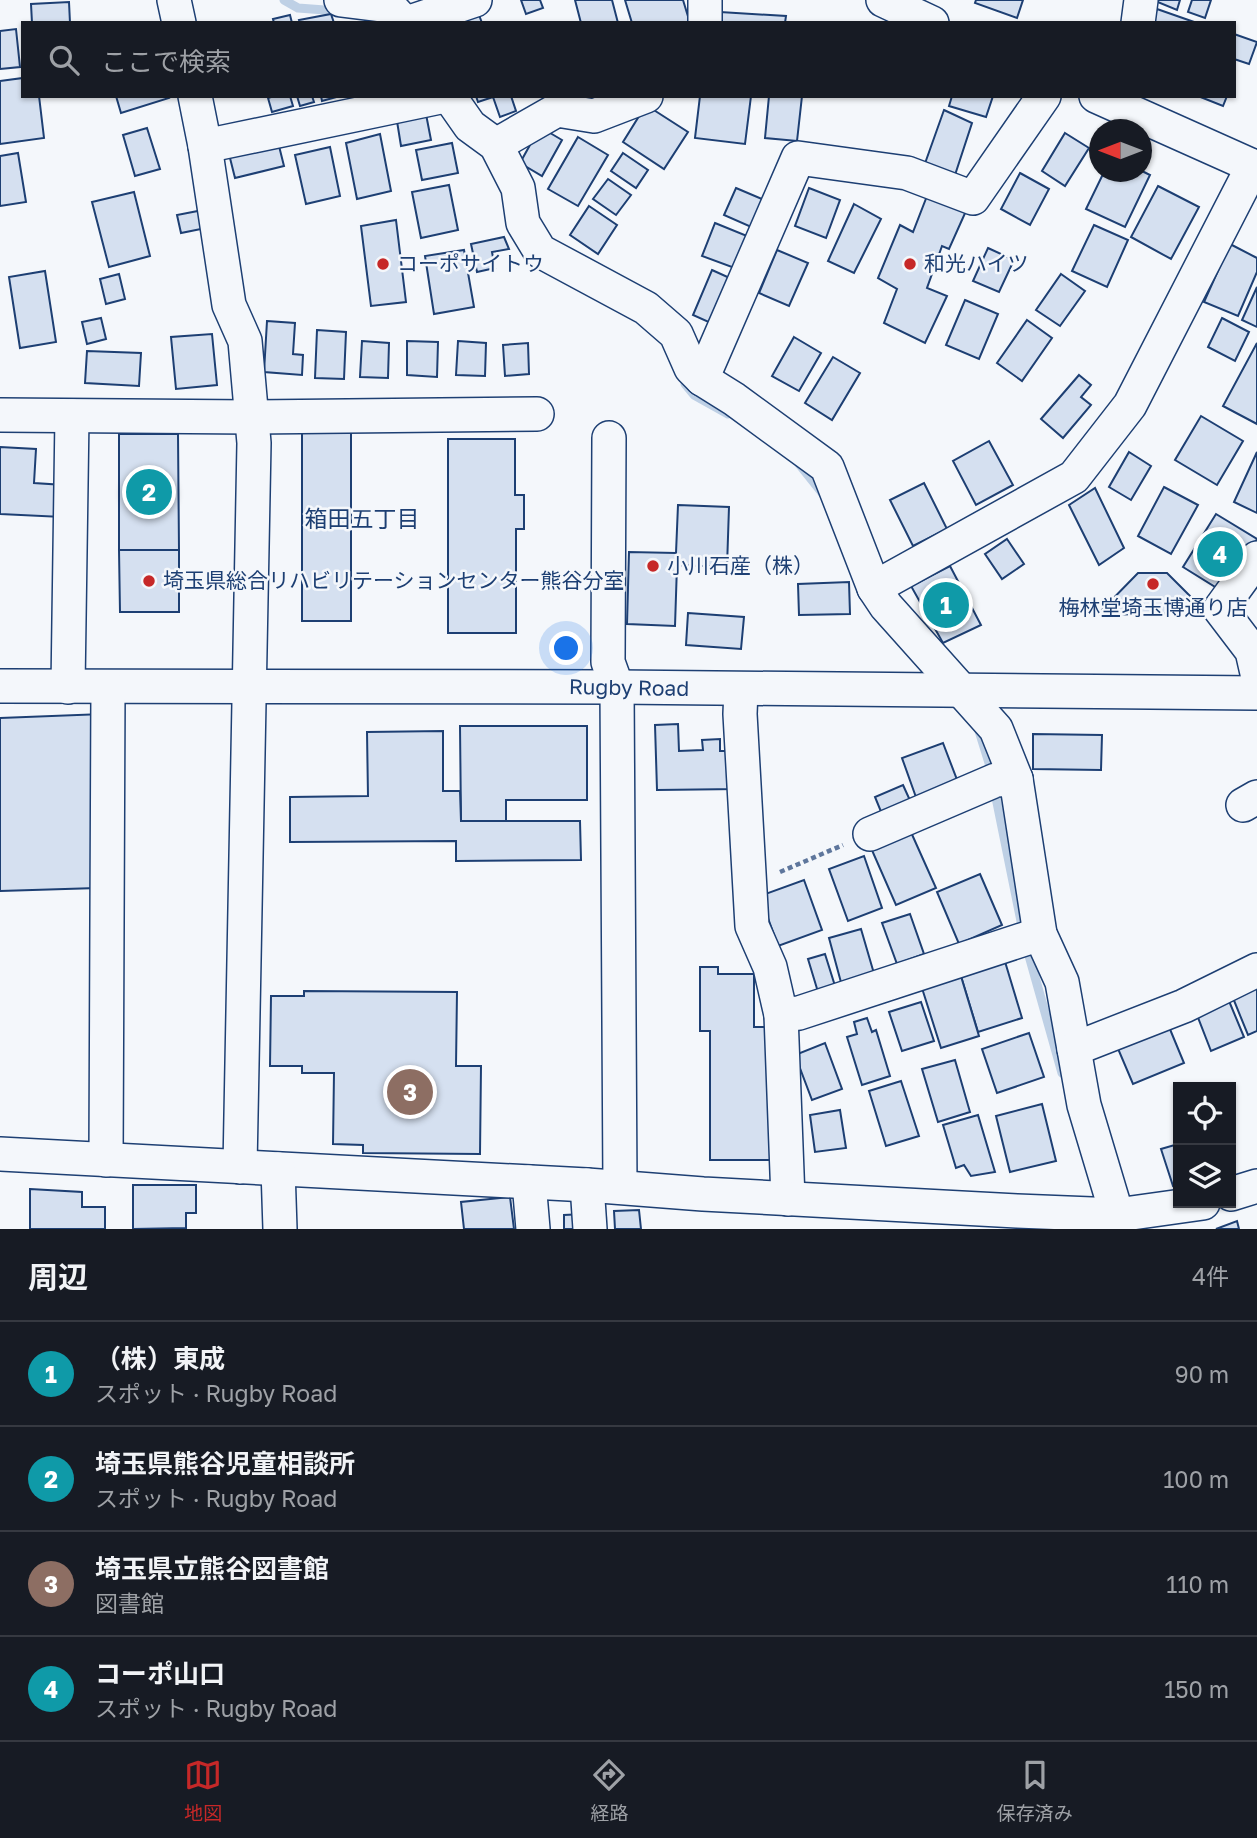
<!DOCTYPE html>
<html lang="ja">
<head>
<meta charset="utf-8">
<style>
  body { margin:0; font-family:"Golos Text","Noto Sans JP",sans-serif; background:#242831; color:#f1f3f6 }
  .controls { position:absolute; right:21px; bottom:21px; display:grid; overflow:hidden; border-radius:0px; box-shadow:0 2px 5px #0004 }
  .controls button { width:63px; height:63px; display:grid; place-items:center; padding:0; border:0; border-bottom:2px solid #363941; background:#171b24; color:#f1f3f6; font:35px sans-serif }
  .compass { position:absolute; left:1089px; top:119px; width:63px; height:63px; border-radius:50%; background:#171b24; box-shadow:0 2px 5px #0004; rotate:270deg }
  .you { position:absolute; left:567px; top:649px; width:24px; height:24px; margin:-18px; border:5px solid #fff; border-radius:50%; background:#1a73e8; box-shadow:0 0 0 10px #1a73e833 }
  .badge { display:grid; place-items:center; width:46px; height:46px; border-radius:50%; background:#c62828; color:#fff; font-size:23px; font-weight:700 }
  .pin { position:absolute; translate:-50% -50%; border:4px solid #fff; box-shadow:0 2px 7px #0006 }
  .list { margin:0; padding:0; list-style:none }
  h2 { display:flex; justify-content:space-between; align-items:center; height:91px; margin:0; padding:0 28px; font-size:30px }
  h2 small { font-size:23px; font-weight:400; color:#9ea1a6 }
  .list li { display:grid; grid-template-columns:46px 1fr auto; gap:21px; align-items:center; box-sizing:border-box; height:105px; padding:0 28px; border-top:2px solid #363941 }
  .list b { display:block; font-size:26px; white-space:nowrap }
  .list p { margin:0; font-size:23px; white-space:nowrap; color:#9ea1a6 }
  .list em { font-size:23px; font-style:normal; color:#9ea1a6 }
  .icon { flex:none; width:38px; height:38px; fill:none; stroke:currentColor; stroke-width:2; stroke-linecap:round; stroke-linejoin:round }
  .map { position:relative; flex:none; width:1257px; height:1229px; overflow:hidden }
  .search { position:absolute; background:#171b24; box-shadow:0 2px 5px #0004; left:21px; right:21px; top:21px; height:77px; display:flex; align-items:center; gap:18px; box-sizing:border-box; padding:0 24px; border-radius:0px; color:#9ea1a6; font-size:26px }
  .sheet { height:511px; background:#171b24 }
  nav { display:flex; justify-content:space-around; align-items:center; box-sizing:border-box; height:98px; border-top:2px solid #363941; background:#171b24; font-size:19px; color:#9ea1a6 }
  nav a { display:grid; justify-items:center; gap:4px }
  nav .on { color:#c62828 }
  .map>svg:first-child { display:block }
  .lines { fill:none; stroke-linecap:round; stroke-linejoin:round }
  .stream { stroke:#bed0e5; stroke-width:9 }
  .building { fill:#d5e0f0; stroke:#1d3f73; stroke-width:2 }
  .minor-casing { stroke:#1d3f73; stroke-width:36 }
  .path { stroke:#5e769c; stroke-width:4.5; stroke-dasharray:5 3.5; stroke-linecap:butt }
  .minor { stroke:#f4f7fb; stroke-width:33 }
  .poi-dot { fill:#c62828; stroke:#f4f7fb; stroke-width:2.5 }
  .labels { text-anchor:middle; stroke-width:5; stroke-linejoin:round; paint-order:stroke }
  .poi-label { font-size:21px; fill:#1d3f73; stroke:#f4f7fb; text-anchor:start }
  .street-label { font-size:21px; fill:#1d3f73; stroke:#f4f7fb }
  .neighbourhood-label { font-size:23px; fill:#1d3f73; stroke:#f4f7fb }
</style>
</head>
<body>
<div class="map">
<svg width="1257" height="1229" viewBox="0 0 1257 1229">
  <rect width="100%" height="100%" fill="#f4f7fb"/>
  <g class="lines">
    <!-- stream -->
    <g class="stream">
      <polyline points="284,0 298,8 338,11"/>
      <polyline points="685,384 694,395 728,414"/>
      <polyline points="799,464 823,494"/>
      <polyline points="979,731 989,763 1023,931"/>
      <polyline points="1026,945 1062,1073"/>
    </g>
  </g>
  <!-- building -->
  <g class="building">
    <polygon points="521,0 540,0 543,8 526,14"/>
    <polygon points="575,0 612,0 618,23 581,23"/>
    <polygon points="625,0 683,0 690,23 632,23"/>
    <polygon points="976,0 1023,0 1017,18 975,3"/>
    <polygon points="1153,0 1180,0 1177,10"/>
    <polygon points="1192,0 1211,0 1205,18 1188,12"/>
    <polygon points="69,2 70,23 32,23 31,4"/>
    <polygon points="476,7 482,23 438,23"/>
    <polygon points="1157,9 1197,23 1152,23"/>
    <polygon points="720,12 786,16 785,23 720,23"/>
    <polygon points="331,14 334,23 300,23 299,20"/>
    <polygon points="290,15 292,23 274,23 273,19"/>
    <polygon points="16,29 20,67 0,69 0,31"/>
    <polygon points="1234,34 1257,42 1249,64 1234,59"/>
    <polygon points="23,78 23,96 39,96 44,138 0,144 0,81"/>
    <polygon points="116,96 168,96 169,98 121,113"/>
    <polygon points="274,96 290,96 293,106 272,112 268,98"/>
    <polygon points="297,96 312,96 314,102 300,106"/>
    <polygon points="321,96 340,96 322,101"/>
    <polygon points="476,96 511,96 516,111 500,117 493,97 478,102"/>
    <polygon points="700,96 751,96 745,144 695,138"/>
    <polygon points="769,96 802,96 797,141 765,138"/>
    <polygon points="952,96 993,96 986,117 949,106"/>
    <polygon points="1198,96 1227,96 1223,106"/>
    <polygon points="646,105 688,132 664,169 623,142"/>
    <polygon points="425,109 431,140 401,146 396,115"/>
    <polygon points="944,110 972,123 954,178 923,169"/>
    <polygon points="540,127 562,140 542,176 520,163"/>
    <polygon points="147,128 160,169 135,176 123,135"/>
    <polygon points="1065,133 1089,148 1065,186 1042,171"/>
    <polygon points="380,134 391,191 357,199 346,143"/>
    <polygon points="578,137 608,155 578,206 548,189"/>
    <polygon points="277,138 284,166 235,178 228,150"/>
    <polygon points="452,143 458,173 422,180 416,150"/>
    <polygon points="330,147 340,196 306,204 295,155"/>
    <polygon points="18,153 26,202 0,206 0,156"/>
    <polygon points="623,153 648,170 636,188 611,171"/>
    <polygon points="1142,171 1150,175 1125,227 1086,209 1104,172"/>
    <polygon points="1020,173 1049,189 1030,225 1001,209"/>
    <polygon points="608,179 631,195 616,215 593,199"/>
    <polygon points="449,185 458,230 421,238 412,192"/>
    <polygon points="1158,186 1199,207 1171,259 1131,237"/>
    <polygon points="736,188 769,202 758,230 724,215"/>
    <polygon points="809,188 840,200 826,238 795,226"/>
    <polygon points="134,192 150,256 109,267 92,202"/>
    <polygon points="927,196 966,211 949,249 942,246 927,288 947,296 925,343 884,323 897,289 878,278 900,225 913,232"/>
    <polygon points="854,204 881,219 854,273 828,261"/>
    <polygon points="589,206 617,225 598,254 570,235"/>
    <polygon points="203,210 206,228 181,233 177,215"/>
    <polygon points="396,220 406,302 371,306 361,226"/>
    <polygon points="715,223 752,238 740,270 702,256"/>
    <polygon points="1094,225 1128,240 1107,287 1072,271"/>
    <polygon points="504,237 509,249 492,252 495,268 477,272 471,244"/>
    <polygon points="1230,244 1257,258 1257,272 1238,316 1204,302"/>
    <polygon points="988,248 1014,260 999,292 973,281"/>
    <polygon points="464,250 474,307 434,314 425,256"/>
    <polygon points="777,250 808,263 789,306 759,293"/>
    <polygon points="712,270 732,279 713,324 693,315"/>
    <polygon points="45,271 56,342 20,348 9,277"/>
    <polygon points="119,274 125,299 106,304 100,279"/>
    <polygon points="1061,274 1085,291 1060,326 1036,310"/>
    <polygon points="1257,287 1257,327 1242,320"/>
    <polygon points="965,300 998,314 979,359 946,345"/>
    <polygon points="101,318 106,339 87,344 82,322"/>
    <polygon points="1222,318 1249,332 1235,361 1208,347"/>
    <polygon points="1027,320 1052,338 1022,381 997,363"/>
    <polygon points="267,321 295,323 293,354 303,355 302,375 264,372"/>
    <polygon points="317,330 346,332 344,379 315,378"/>
    <polygon points="212,334 217,385 176,389 171,337"/>
    <polygon points="794,337 821,353 799,391 772,376"/>
    <polygon points="362,341 389,343 388,378 360,377"/>
    <polygon points="407,341 438,342 437,377 407,375"/>
    <polygon points="458,341 486,343 485,376 456,375"/>
    <polygon points="528,343 529,374 505,376 503,345"/>
    <polygon points="1257,343 1257,424 1223,406"/>
    <polygon points="87,351 141,353 139,386 85,383"/>
    <polygon points="833,357 860,373 832,420 805,403"/>
    <polygon points="1079,375 1091,385 1081,397 1091,405 1063,438 1041,419"/>
    <polygon points="1201,416 1243,441 1217,485 1175,460"/>
    <rect x="302" y="424" width="49" height="197"/>
    <polygon points="119,434 178,434 179,550 119,550"/>
    <polygon points="448,439 515,439 515,495 524,495 524,529 516,529 516,633 448,633"/>
    <polygon points="989,441 1013,485 976,505 953,461"/>
    <polygon points="0,447 36,449 34,483 64,485 62,517 0,514"/>
    <polygon points="1129,452 1151,466 1131,500 1109,487"/>
    <polygon points="1257,452 1257,513 1234,502"/>
    <polygon points="924,483 947,529 913,546 890,500"/>
    <polygon points="1164,487 1198,505 1171,554 1138,536"/>
    <polygon points="1095,488 1124,548 1099,565 1069,505"/>
    <polygon points="678,505 729,507 727,567 677,565 675,626 627,624 629,552 676,553"/>
    <polygon points="1216,514 1257,539 1225,593 1183,567"/>
    <polygon points="1007,539 1024,564 1002,579 985,554"/>
    <polygon points="119,550 179,550 179,612 120,612"/>
    <polygon points="950,566 981,625 943,643 911,586"/>
    <polygon points="1138,573 1167,573 1190,596 1191,613 1097,615"/>
    <polygon points="849,582 850,614 799,615 798,584"/>
    <polygon points="688,613 744,617 741,649 686,645"/>
    <polygon points="103,714 97,888 0,891 0,718"/>
    <polygon points="678,724 679,751 703,750 702,740 720,739 720,751 737,751 738,789 657,790 655,725"/>
    <polygon points="460,726 587,726 587,800 506,800 506,821 461,821"/>
    <polygon points="443,731 443,791 460,791 461,821 580,821 581,860 456,861 456,841 290,842 290,797 368,796 367,732"/>
    <polygon points="1033,734 1102,735 1101,770 1033,769"/>
    <polygon points="943,743 959,785 917,800 902,758"/>
    <polygon points="903,785 913,807 884,819 875,797"/>
    <polygon points="910,830 936,888 896,905 871,848"/>
    <polygon points="864,856 882,908 848,921 829,869"/>
    <polygon points="980,874 1002,925 959,944 937,892"/>
    <polygon points="804,880 822,930 778,946 760,896"/>
    <polygon points="910,914 924,954 897,964 882,923"/>
    <polygon points="861,929 875,977 842,986 829,938"/>
    <polygon points="825,954 835,986 818,992 808,959"/>
    <polygon points="1003,955 1022,1018 978,1032 960,973"/>
    <polygon points="700,967 718,967 718,974 754,974 754,1027 770,1027 770,1160 710,1160 710,1031 700,1031"/>
    <polygon points="960,973 979,1036 941,1048 921,985"/>
    <polygon points="1257,988 1257,1031 1248,1035 1233,998"/>
    <polygon points="304,991 457,992 456,1066 481,1066 480,1154 363,1153 363,1145 333,1144 334,1073 302,1073 302,1066 270,1066 271,996 304,996"/>
    <polygon points="1229,1001 1244,1037 1211,1051 1197,1015"/>
    <polygon points="921,1002 934,1041 902,1051 889,1012"/>
    <polygon points="867,1018 872,1032 876,1030 890,1076 862,1085 847,1037 857,1034 854,1022"/>
    <polygon points="1167,1022 1184,1063 1133,1084 1116,1044"/>
    <polygon points="1029,1033 1044,1077 997,1093 982,1049"/>
    <polygon points="825,1043 842,1089 812,1100 795,1055"/>
    <polygon points="955,1060 970,1112 938,1122 922,1069"/>
    <polygon points="901,1081 919,1136 886,1146 869,1091"/>
    <polygon points="1042,1104 1056,1161 1010,1172 996,1116"/>
    <polygon points="840,1110 846,1148 815,1152 810,1115"/>
    <polygon points="978,1115 995,1172 971,1176 964,1165 956,1168 943,1125"/>
    <polygon points="1178,1144 1178,1184 1173,1186 1161,1149"/>
    <polygon points="133,1185 196,1185 196,1213 186,1213 186,1228 133,1229"/>
    <polygon points="30,1189 82,1192 82,1207 105,1207 105,1229 30,1229"/>
    <polygon points="510,1197 514,1229 464,1229 461,1202"/>
    <polygon points="639,1210 641,1229 615,1229 614,1211"/>
    <polygon points="584,1214 584,1229 564,1229 564,1215"/>
    <polygon points="1237,1221 1239,1229 1216,1229"/>
  </g>
  <g class="lines">
    <defs>
      <g id="minor">
        <polyline points="174,0 179,23"/>
        <polyline points="341,0 389,6 405,23"/>
        <polyline points="705,0 705,23"/>
        <polyline points="883,0 932,23"/>
        <polyline points="407,23 475,0"/>
        <polyline points="1138,23 1141,0"/>
        <polyline points="195,96 205,146 229,305 245,341 254,443 240,1167"/>
        <polyline points="449,96 470,126 496,145 518,188 523,223 540,251 646,308 676,334 691,368 702,379 734,399 827,467 874,588 886,606 996,729 1016,779 1040,934 1062,982 1084,1105 1117,1215 1117,1229"/>
        <polyline points="1096,96 1257,168"/>
        <polyline points="496,145 557,110 594,116 646,96"/>
        <polyline points="205,146 445,96"/>
        <polyline points="702,379 798,158 907,173 973,198 1044,96"/>
        <polyline points="0,415 252,417 537,414"/>
        <polyline points="609,438 608,662 617,687 620,1187"/>
        <polyline points="1257,558 1220,609 1252,651 1257,673"/>
        <polyline points="874,588 1074,477 1130,405 1253,166"/>
        <polyline points="0,686 617,687 1257,693"/>
        <polyline points="68,687 72,416"/>
        <polyline points="741,689 740,714 752,926 770,967 781,1015 788,1199"/>
        <polyline points="1243,805 1257,797"/>
        <polyline points="870,834 996,780 1016,779"/>
        <polyline points="781,1015 799,1013 1040,934"/>
        <polyline points="1074,1049 1184,1006 1257,970"/>
        <polyline points="0,1154 587,1185 703,1194 1017,1211 1117,1215 1203,1203"/>
        <polyline points="106,1160 108,687"/>
        <polyline points="278,1169 280,1229"/>
        <polyline points="529,1182 533,1229"/>
        <polyline points="587,1185 590,1229"/>
        <polyline points="1231,1194 1257,1186"/>
      </g>
    </defs>
    <!-- minor casing -->
    <use href="#minor" class="minor-casing"/>
    <!-- path -->
    <polyline class="path" points="780,872 843,845"/>
    <!-- minor -->
    <use href="#minor" class="minor"/>
  </g>
  <!-- markers -->
  <g class="poi-dot">
    <circle cx="383" cy="264" r="7"/>
    <circle cx="910" cy="264" r="7"/>
    <circle cx="653" cy="566" r="7"/>
    <circle cx="149" cy="581" r="7"/>
    <circle cx="1153" cy="584" r="7"/>
  </g>
  <g class="labels">
    <!-- poi labels -->
    <g class="poi-label">
      <text x="397" y="271">コーポサイトウ</text>
      <text x="924" y="271">和光ハイツ</text>
      <text x="667" y="573">小川石産（株）</text>
      <text x="163" y="588">埼玉県総合リハビリテーションセンター熊谷分室</text>
      <text x="1153" y="615" text-anchor="middle">梅林堂埼玉博通り店</text>
    </g>
    <!-- street labels -->
    <g class="street-label">
      <text transform="translate(629 688) rotate(1)" y="7">Rugby Road</text>
    </g>
    <!-- neighbourhood labels -->
    <g class="neighbourhood-label">
      <text x="362" y="527">箱田五丁目</text>
    </g>
  </g>
</svg>
<div class="controls">
<button><svg class="icon" aria-label="locate" viewBox="0 0 24 24"><circle cx="12" cy="12" r="6"/><path d="M12 2v4M12 18v4M2 12h4M18 12h4"/></svg></button>
<button><svg class="icon" aria-label="layers" viewBox="0 0 24 24"><path d="M12 4l9 5-9 5-9-5zM3 14l9 5 9-5"/></svg></button>
</div>
<svg class="compass" viewBox="-18 -18 36 36"><path d="M0-13l5 13h-10z" fill="#e53935"/><path d="M0 13l5-13h-10z" fill="#9ea1a6"/></svg>
<div class="you"></div>
<div class="pin badge" style="left:946px;top:605px;background:#0f9aa8">1</div>
<div class="pin badge" style="left:149px;top:492px;background:#0f9aa8">2</div>
<div class="pin badge" style="left:410px;top:1092px;background:#8d6e63">3</div>
<div class="pin badge" style="left:1220px;top:554px;background:#0f9aa8">4</div>
<div class="search"><svg class="icon" aria-label="search" viewBox="0 0 24 24"><circle cx="10" cy="10" r="6"/><path d="M15 15l6 6"/></svg>ここで検索</div>
</div>
<section class="sheet">
<h2>周辺<small>4件</small></h2>
<ul class="list">
<li><span class="badge" style="background:#0f9aa8">1</span><div><b>（株）東成</b><p>スポット · Rugby Road</p></div><em>90 m</em></li>
<li><span class="badge" style="background:#0f9aa8">2</span><div><b>埼玉県熊谷児童相談所</b><p>スポット · Rugby Road</p></div><em>100 m</em></li>
<li><span class="badge" style="background:#8d6e63">3</span><div><b>埼玉県立熊谷図書館</b><p>図書館</p></div><em>110 m</em></li>
<li><span class="badge" style="background:#0f9aa8">4</span><div><b>コーポ山口</b><p>スポット · Rugby Road</p></div><em>150 m</em></li>
</ul>
</section>
<nav>
<a class="on"><svg class="icon" aria-label="map" viewBox="0 0 24 24"><path d="M3 6l6-2 6 2 6-2v14l-6 2-6-2-6 2zM9 4v14M15 6v14"/></svg>地図</a>
<a><svg class="icon" aria-label="directions" viewBox="0 0 24 24"><path d="M12 3l9 9-9 9-9-9zM9 14v-3h6M13 9l2 2-2 2"/></svg>経路</a>
<a><svg class="icon" aria-label="saved" viewBox="0 0 24 24"><path d="M7 4h10v16l-5-4-5 4z"/></svg>保存済み</a>
</nav>
</body>
</html>
